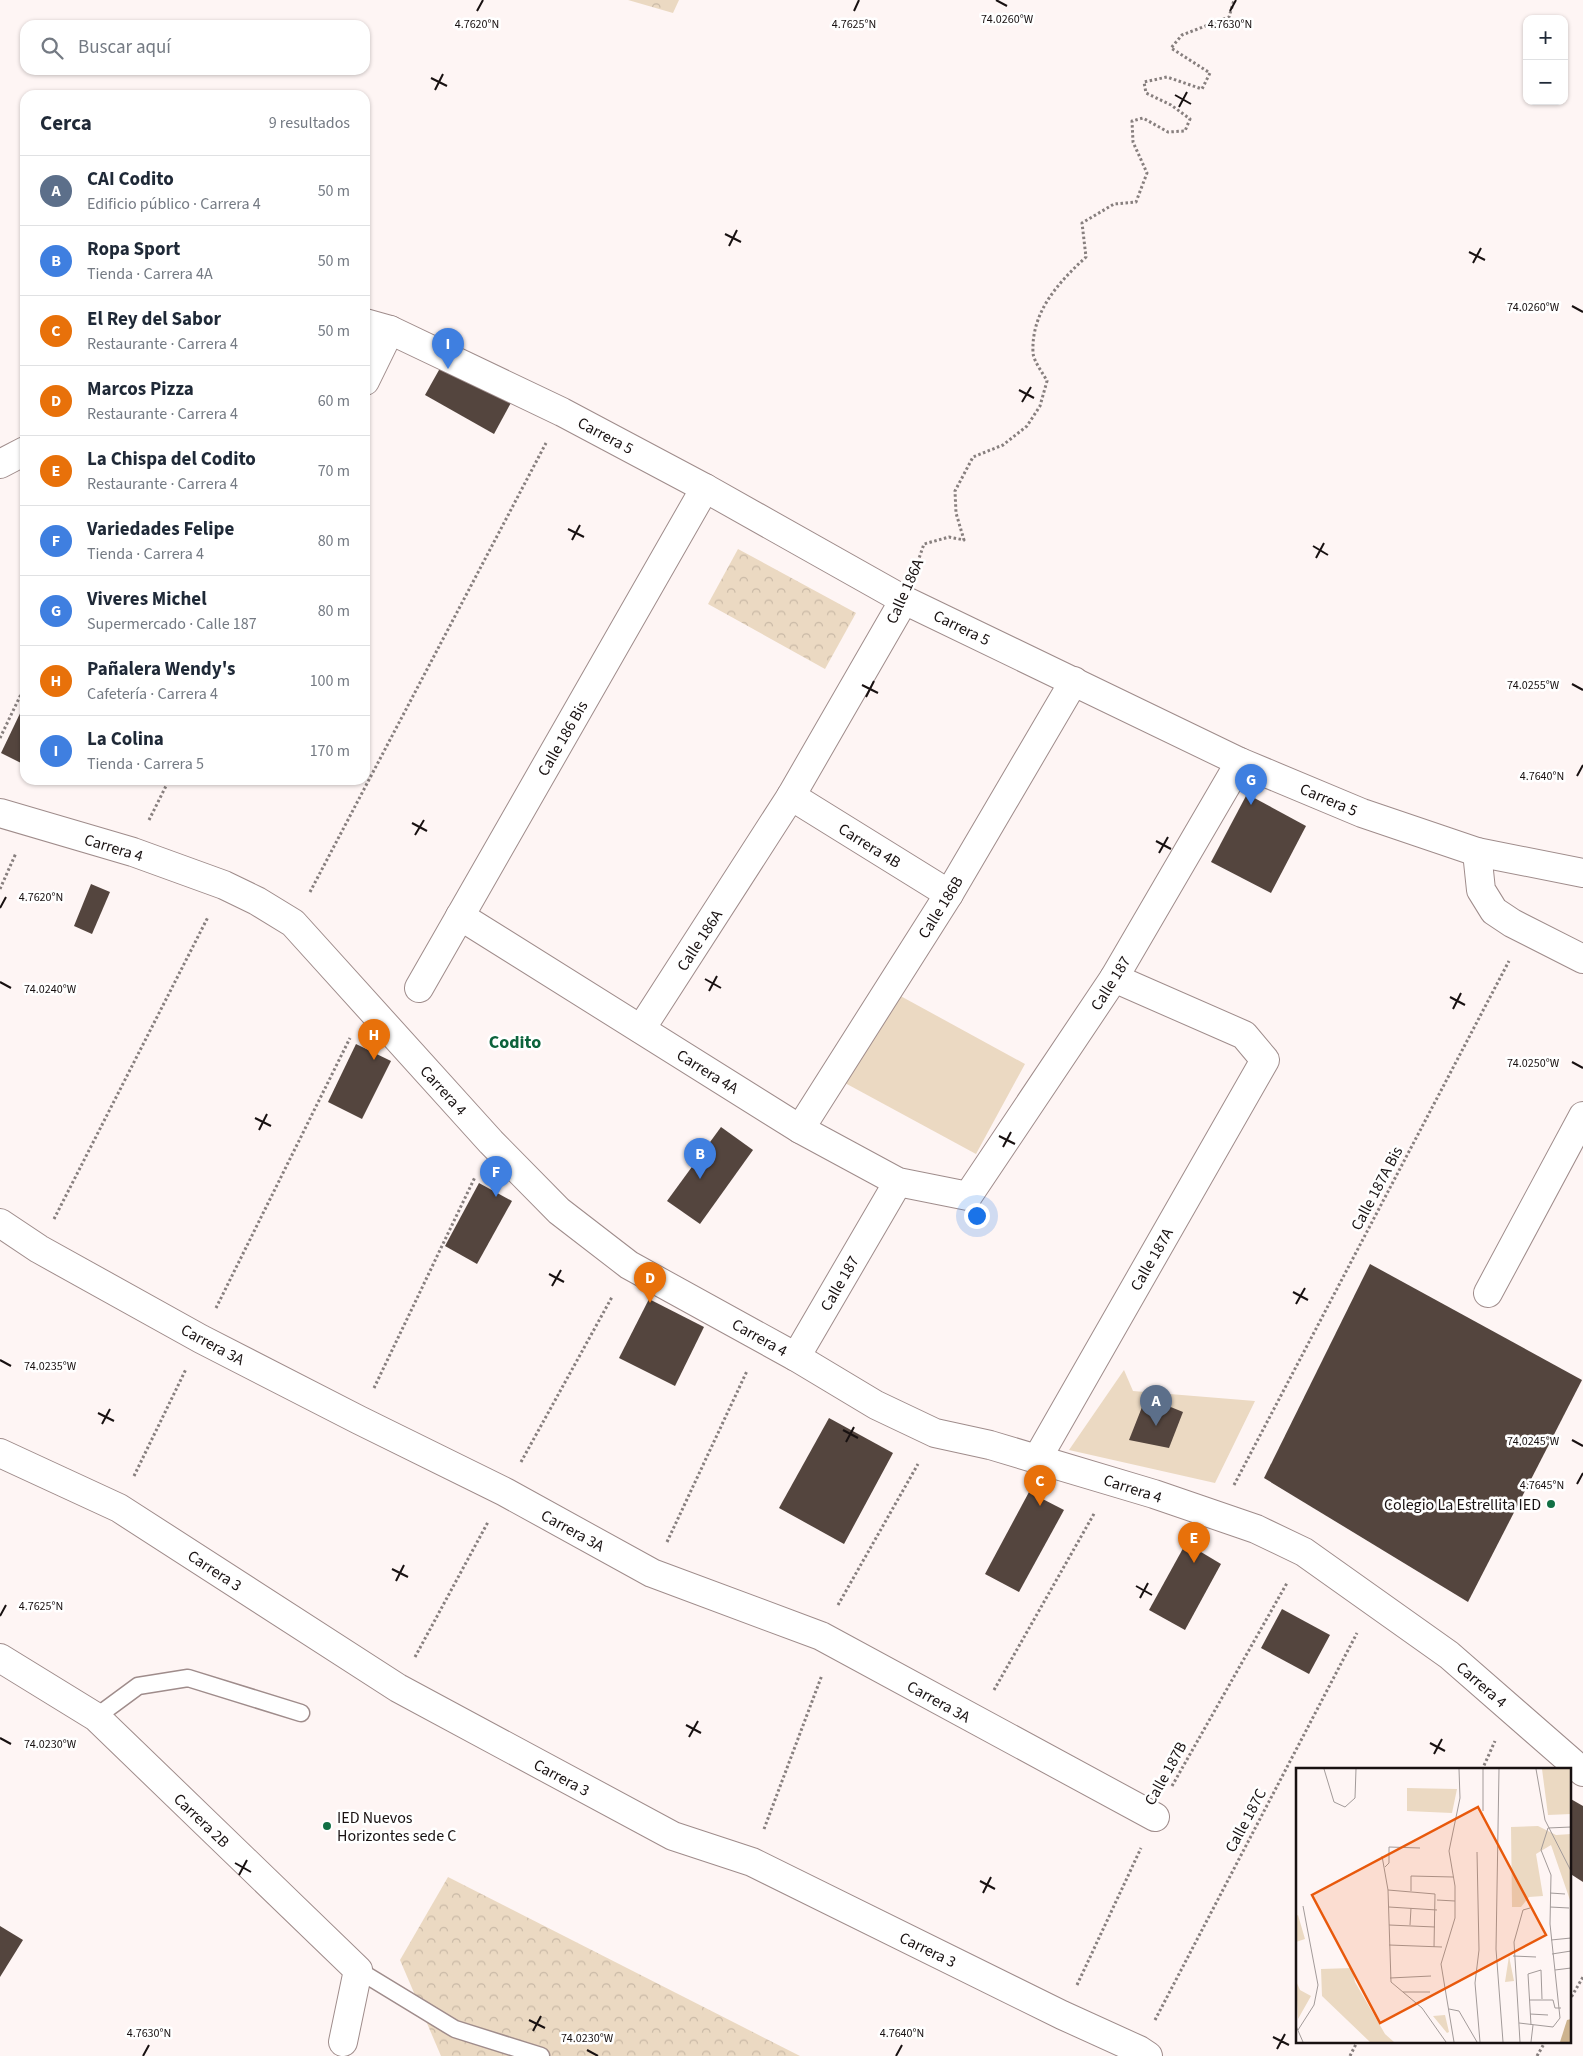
<!DOCTYPE html>
<html lang="es">
<head>
<meta charset="utf-8">
<style>
  body { margin:0; font-family:"Source Sans 3",sans-serif; background:#f6f6f7; color:#1f2937 }
  .controls { position:absolute; right:15px; top:15px; display:grid; overflow:hidden; border-radius:10px; box-shadow:0 1px 4px #0004 }
  .controls button { width:45px; height:45px; display:grid; place-items:center; padding:0; border:0; border-bottom:1px solid #e0e1e3; background:#fff; color:#1f2937; font:25px sans-serif }
  .you { position:absolute; left:976px; top:1215px; width:18px; height:18px; margin:-12px; border:4px solid #fff; border-radius:50%; background:#1a73e8; box-shadow:0 0 0 8px #1a73e833 }
  .badge { display:grid; place-items:center; width:32px; height:32px; border-radius:50%; background:#ea580c; color:#fff; font-size:16px; font-weight:700 }
  .pin { position:absolute; translate:-50% -41px; filter:drop-shadow(0 1px 2px #0008) }
  .pin::after { content:''; position:absolute; top:26px; width:18px; height:15px; background:inherit; clip-path:polygon(0 0,100% 0,50% 100%) }
  .list { margin:0; padding:0; list-style:none }
  h2 { display:flex; justify-content:space-between; align-items:center; height:65px; margin:0; padding:0 20px; font-size:21px }
  h2 small { font-size:16px; font-weight:400; color:#747a83 }
  .list li { display:grid; grid-template-columns:32px 1fr auto; gap:15px; align-items:center; box-sizing:border-box; height:70px; padding:0 20px; border-top:1px solid #e0e1e3 }
  .list b { display:block; font-size:19px; white-space:nowrap }
  .list p { margin:0; font-size:16px; white-space:nowrap; color:#747a83 }
  .list em { font-size:16px; font-style:normal; color:#747a83 }
  .icon { flex:none; width:28px; height:28px; fill:none; stroke:currentColor; stroke-width:2; stroke-linecap:round; stroke-linejoin:round }
  .map { position:relative; flex:none; width:1583px; height:2056px; overflow:hidden }
  .search { position:absolute; background:#fff; box-shadow:0 1px 4px #0004; left:20px; top:20px; width:350px; height:55px; display:flex; align-items:center; gap:12px; box-sizing:border-box; padding:0 18px; border-radius:15px; color:#747a83; font-size:19px }
  .panel { position:absolute; background:#fff; box-shadow:0 1px 4px #0004; left:20px; top:90px; width:350px; height:695px; border-radius:15px }
  .map>svg:first-child { display:block }
  .green { fill:#ebd9c2 }
  .park { fill:url(#park-crowns) }
  .building { fill:#54453e }
  .lines { fill:none; stroke-linecap:round; stroke-linejoin:round }
  .lane-casing { stroke:#9f8c8b; stroke-width:19 }
  .street-casing { stroke:#9f8c8b; stroke-width:30 }
  .secondary-casing { stroke:#9f8c8b; stroke-width:30 }
  .path { stroke:#877f7e; stroke-width:3; stroke-dasharray:2.5 2.5; stroke-linecap:butt }
  .lane { stroke:#fff; stroke-width:16 }
  .street { stroke:#fff; stroke-width:28 }
  .secondary { stroke:#fff; stroke-width:28 }
  .ticks { fill:none; stroke:#181111; stroke-width:2 }
  .poi-dot { fill:#127045; stroke:#fff; stroke-width:2 }
  .labels { text-anchor:middle; stroke-width:5; stroke-linejoin:round; paint-order:stroke }
  .street-label { font-size:16px; fill:#181111; stroke:#fff }
  .poi-label { font-size:16px; fill:#181111; stroke:#fff; text-anchor:end }
  .neighbourhood-label { font-size:18px; font-weight:bold; fill:#0c633c; stroke:#fff }
  .inset-road { fill:none; stroke:#a29a99; stroke-width:1 }
  .view { fill:#e8590c; fill-opacity:0.15; stroke:#e8590c; stroke-width:2.5 }
  .inset-edge { fill:none; stroke:#181111; stroke-width:2.5 }
  .ticks-label { font-size:12px; text-anchor:middle; fill:#181111; stroke:#fff; stroke-width:5; stroke-linejoin:round; paint-order:stroke }
</style>
</head>
<body>
<div class="map">
<svg width="1583" height="2056" viewBox="0 0 1583 2056">
  <defs>
    <pattern id="park-crowns" width="20" height="18" patternUnits="userSpaceOnUse" patternTransform="scale(1.25)"><rect width="20" height="18" fill="#ebd9c2"/><path d="M2 6a3 3 0 1 1 6 0M12 15a3 3 0 1 1 6 0" fill="none" stroke="#c9b9a6"/></pattern>
  </defs>
  <rect width="100%" height="100%" fill="#fef5f4"/>
  <!-- green -->
  <g class="green">
    <polygon points="895,993 1025,1064 976,1154 845,1083"/>
    <polygon points="1124,1370 1133,1391 1255,1401 1215,1483 1069,1450"/>
  </g>
  <!-- park -->
  <g class="park">
    <polygon points="628,0 679,0 673,13"/>
    <polygon points="738,549 856,613 825,669 708,604"/>
    <polygon points="448,1877 800,2056 441,2056 400,1960"/>
  </g>
  <!-- building -->
  <g class="building">
    <polygon points="444,361 513,399 494,434 425,395"/>
    <polygon points="25,703 25,765 1,753"/>
    <polygon points="1247,794 1306,826 1271,893 1211,862"/>
    <polygon points="91,884 110,892 92,934 74,926"/>
    <polygon points="356,1044 391,1061 362,1119 328,1102"/>
    <polygon points="721,1127 753,1150 700,1224 667,1201"/>
    <polygon points="479,1183 512,1201 477,1264 445,1246"/>
    <polygon points="1370,1264 1582,1380 1468,1602 1264,1478"/>
    <polygon points="649,1299 704,1327 675,1386 619,1358"/>
    <polygon points="1146,1397 1183,1412 1169,1448 1129,1440"/>
    <polygon points="829,1418 893,1453 844,1544 779,1508"/>
    <polygon points="1029,1492 1064,1510 1019,1592 985,1574"/>
    <polygon points="1186,1543 1221,1564 1185,1630 1149,1610"/>
    <polygon points="1282,1609 1330,1635 1309,1674 1261,1648"/>
    <polygon points="1569,1798 1583,1806 1583,1882 1569,1873"/>
    <polygon points="0,1926 23,1940 0,1977"/>
  </g>
  <g class="lines">
    <defs>
      <g id="lane">
        <polyline points="96,1717 138,1686 188,1678 301,1713"/>
        <polyline points="358,1970 455,2029 541,2056"/>
      </g>
      <g id="street">
        <polyline points="365,323 390,330 562,412 705,488 904,600 1240,762 1362,813 1477,852 1583,873"/>
        <polyline points="365,381 390,330"/>
        <polyline points="0,464 25,451"/>
        <polyline points="791,796 949,894"/>
        <polyline points="1477,852 1481,890 1494,911 1512,923 1583,959"/>
        <polyline points="460,916 800,1129 898,1182 968,1196 1114,978 1240,762"/>
        <polyline points="419,988 705,488"/>
        <polyline points="641,1029 791,796 904,600"/>
        <polyline points="800,1129 949,894 1074,681"/>
        <polyline points="0,1223 39,1249 201,1339 359,1420 505,1492 652,1573 821,1636 1155,1817"/>
        <polyline points="1488,1293 1583,1116"/>
        <polyline points="796,1357 898,1182"/>
        <polyline points="0,1453 119,1508 398,1688 673,1836 752,1862 1062,2015 1139,2050 1148,2056"/>
        <polyline points="1037,1459 1265,1060 1244,1035 1114,978"/>
        <polyline points="0,1658 96,1717 358,1970 343,2042"/>
      </g>
      <polyline id="secondary" points="0,813 133,852 224,885 257,901 293,923 491,1142 559,1211 629,1265 796,1357 876,1405 935,1433 990,1445 1154,1494 1256,1529 1304,1552 1449,1655 1583,1772"/>
    </defs>
    <!-- lane casing -->
    <use href="#lane" class="lane-casing"/>
    <!-- street casing -->
    <use href="#street" class="street-casing"/>
    <!-- secondary casing -->
    <use href="#secondary" class="secondary-casing"/>
    <!-- path -->
    <g class="path">
      <path d="M916,567L924,544L949,537L964,540L956,513L955,491L973,457L1003,445L1027,426L1040,406L1047,381C1043,373 1034,362 1033,353C1031,312 1058,283 1086,257L1082,223L1114,204L1136,202L1147,173L1133,142L1132,121L1143,118L1168,132L1185,131L1190,119L1171,105L1146,93L1144,82L1167,77L1202,89L1210,73L1171,48L1182,35L1229,17L1234,0"/>
      <polyline points="0,738 25,686"/>
      <polyline points="149,820 169,780"/>
      <polyline points="0,889 16,853"/>
      <polyline points="310,892 546,443"/>
      <polyline points="54,1219 208,917"/>
      <polyline points="216,1308 350,1038"/>
      <polyline points="374,1388 475,1177"/>
      <polyline points="521,1462 612,1297"/>
      <polyline points="134,1476 186,1369"/>
      <polyline points="1234,1485 1509,961"/>
      <polyline points="667,1542 747,1371"/>
      <polyline points="838,1605 918,1464"/>
      <polyline points="415,1657 488,1522"/>
      <polyline points="994,1690 1095,1512"/>
      <polyline points="1482,1770 1495,1741"/>
      <polyline points="1172,1786 1287,1583"/>
      <polyline points="764,1829 822,1675"/>
      <polyline points="1077,1985 1141,1848"/>
      <polyline points="1569,2001 1583,1977"/>
      <polyline points="1155,2020 1357,1633"/>
      <polyline points="1350,2056 1357,2042"/>
      <polyline points="1537,2056 1545,2042"/>
    </g>
    <!-- lane -->
    <use href="#lane" class="lane"/>
    <!-- street -->
    <use href="#street" class="street"/>
    <!-- secondary -->
    <use href="#secondary" class="secondary"/>
  </g>
  <!-- ticks -->
  <path class="ticks" d="M996,0L1007,6M477,11L483,0M854,11L859,0M1230,11L1236,0M431,78L447,86M435,90L443,74M1175,95L1191,104M1179,107L1187,92M725,234L741,242M729,246L737,230M1469,252L1485,260M1473,263L1481,248M1572,306L1583,312M1019,390L1034,398M1022,402L1031,387M568,529L584,537M572,540L580,525M1313,546L1328,555M1316,558L1324,543M1572,684L1583,690M862,685L878,693M866,697L874,681M1577,776L1583,765M412,823L427,831M415,835L424,820M1156,841L1171,849M1159,853L1168,837M0,908L6,897M705,979L721,988M0,982L11,988M709,991L717,976M1450,997L1465,1005M1453,1009L1461,993M1572,1062L1583,1068M255,1118L271,1126M259,1130L267,1114M999,1136L1015,1144M1003,1147L1011,1132M549,1274L564,1282M552,1286L561,1270M1293,1292L1308,1300M1296,1304L1305,1288M0,1360L11,1366M98,1413L114,1421M102,1424L110,1409M843,1430L858,1438M1572,1440L1583,1446M846,1442L854,1427M1577,1484L1583,1473M392,1569L408,1577M396,1581L404,1565M1136,1586L1152,1595M1140,1598L1148,1583M0,1616L6,1605M686,1725L701,1733M689,1737L698,1721M0,1738L11,1744M1430,1743L1445,1751M1434,1754L1442,1739M235,1863L251,1872M239,1875L247,1860M980,1881L995,1889M983,1893L991,1877M529,2020L545,2028M533,2031L541,2016M1273,2037L1289,2045M1277,2049L1285,2034M587,2050L598,2056M143,2056L149,2045M896,2056L902,2045"/>
  <!-- markers -->
  <g class="poi-dot">
    <circle cx="1551" cy="1504" r="5"/>
    <circle cx="327" cy="1826" r="5"/>
  </g>
  <g class="labels">
    <!-- street labels -->
    <g class="street-label">
      <text transform="translate(606 435) rotate(28)" y="6">Carrera 5</text>
      <text transform="translate(904 591) rotate(-66)" y="6">Calle 186A</text>
      <text transform="translate(962 627) rotate(26)" y="6">Carrera 5</text>
      <text transform="translate(562 738) rotate(-60)" y="6">Calle 186 Bis</text>
      <text transform="translate(1329 799) rotate(23)" y="6">Carrera 5</text>
      <text transform="translate(870 845) rotate(32)" y="6">Carrera 4B</text>
      <text transform="translate(114 847) rotate(17)" y="6">Carrera 4</text>
      <text transform="translate(940 907) rotate(-58)" y="6">Calle 186B</text>
      <text transform="translate(699 940) rotate(-57)" y="6">Calle 186A</text>
      <text transform="translate(1110 983) rotate(-58)" y="6">Calle 187</text>
      <text transform="translate(708 1071) rotate(32)" y="6">Carrera 4A</text>
      <text transform="translate(444 1090) rotate(48)" y="6">Carrera 4</text>
      <text transform="translate(1376 1188) rotate(-62)" y="6">Calle 187A Bis</text>
      <text transform="translate(1151 1259) rotate(-60)" y="6">Calle 187A</text>
      <text transform="translate(839 1283) rotate(-60)" y="6">Calle 187</text>
      <text transform="translate(760 1337) rotate(29)" y="6">Carrera 4</text>
      <text transform="translate(213 1344) rotate(28)" y="6">Carrera 3A</text>
      <text transform="translate(1133 1488) rotate(18)" y="6">Carrera 4</text>
      <text transform="translate(573 1530) rotate(29)" y="6">Carrera 3A</text>
      <text transform="translate(215 1570) rotate(33)" y="6">Carrera 3</text>
      <text transform="translate(1482 1684) rotate(41)" y="6">Carrera 4</text>
      <text transform="translate(939 1701) rotate(29)" y="6">Carrera 3A</text>
      <text transform="translate(1165 1773) rotate(-61)" y="6">Calle 187B</text>
      <text transform="translate(562 1777) rotate(28)" y="6">Carrera 3</text>
      <text transform="translate(202 1820) rotate(44)" y="6">Carrera 2B</text>
      <text transform="translate(1245 1820) rotate(-62)" y="6">Calle 187C</text>
      <text transform="translate(928 1949) rotate(26)" y="6">Carrera 3</text>
    </g>
    <!-- poi labels -->
    <g class="poi-label">
      <text x="1541" y="1510">Colegio La Estrellita IED</text>
      <text x="337" y="1823" text-anchor="start">IED Nuevos<tspan x="337" dy="18">Horizontes sede C</tspan></text>
    </g>
    <!-- neighbourhood labels -->
    <g class="neighbourhood-label">
      <text x="515" y="1048">Codito</text>
    </g>
  </g>
  <!-- overview -->
  <g transform="translate(1296 1768)">
    <rect width="275" height="275" fill="#fef5f4"/>
    <path d="M111,20L161,21L156,45L111,43Z" fill="#ebd9c2"/>
    <path d="M275,251V274H264L271,252Z" fill="#cdb38e"/>
    <path d="M246,1H275V46L252,47ZM242,58L260,67L275,66V135L255,77L240,86L247,128L233,129L225,139H216L215,59ZM2,147L9,171L0,174V148ZM213,188L218,213L209,214ZM56,200L59,214L89,266L98,274H74L26,228L25,201ZM0,213L4,222L15,228L2,251ZM149,247L153,264L151,265L137,248Z" fill="#ebd9c2"/>
    <path class="inset-road" d="M28,1L38,34L49,39L59,30L60,1M203,1L200,181L207,274M240,1L249,52L275,103M187,43V1M181,84L183,182L179,215L184,274M86,88L92,122L95,214L126,240L150,274M89,99L93,95V79L124,80M92,122L139,126L138,179M115,123V108L157,109M254,125L269,126M141,132L159,133M93,139L141,142M254,139L273,140M93,157L139,159M114,157L115,140M255,172L275,170M93,177L146,179M256,186L275,183M217,188L240,189M259,202L275,200M94,210L135,208M107,224H134M233,232H257L259,240H265M153,241L163,243L181,274M234,246L252,247M223,255L257,259L264,250L254,156L255,107L245,82L252,60L275,59M235,257L232,206L245,202L246,231M0,258L7,274M2,262L18,237L22,217L7,138M158,274L145,196L159,150V118L153,83L164,30L163,1M224,274L218,174L227,142L234,140M235,274L237,257"/>
    <path class="view" d="M182,39L250,167L84,255L16,127Z"/>
    <rect width="275" height="275" class="inset-edge"/>
  </g>
  <g class="ticks-label">
    <text x="1007" y="23">74.0260°W</text>
    <text x="477" y="28">4.7620°N</text>
    <text x="854" y="28">4.7625°N</text>
    <text x="1230" y="28">4.7630°N</text>
    <text x="1533" y="311">74.0260°W</text>
    <text x="1533" y="689">74.0255°W</text>
    <text x="1542" y="780">4.7640°N</text>
    <text x="41" y="901">4.7620°N</text>
    <text x="50" y="993">74.0240°W</text>
    <text x="1533" y="1067">74.0250°W</text>
    <text x="50" y="1370">74.0235°W</text>
    <text x="1533" y="1445">74.0245°W</text>
    <text x="1542" y="1489">4.7645°N</text>
    <text x="41" y="1610">4.7625°N</text>
    <text x="50" y="1748">74.0230°W</text>
    <text x="149" y="2037">4.7630°N</text>
    <text x="902" y="2037">4.7640°N</text>
    <text x="587" y="2042">74.0230°W</text>
  </g>
</svg>
<div class="controls">
<button>+</button>
<button>−</button>
</div>
<div class="you"></div>
<div class="pin badge" style="left:1156px;top:1426px;background:#5c6f8a">A</div>
<div class="pin badge" style="left:700px;top:1179px;background:#3f7fe0">B</div>
<div class="pin badge" style="left:1040px;top:1506px;background:#e8710a">C</div>
<div class="pin badge" style="left:650px;top:1303px;background:#e8710a">D</div>
<div class="pin badge" style="left:1194px;top:1563px;background:#e8710a">E</div>
<div class="pin badge" style="left:496px;top:1197px;background:#3f7fe0">F</div>
<div class="pin badge" style="left:1251px;top:805px;background:#3f7fe0">G</div>
<div class="pin badge" style="left:374px;top:1060px;background:#e8710a">H</div>
<div class="pin badge" style="left:448px;top:369px;background:#3f7fe0">I</div>
<div class="search"><svg class="icon" aria-label="search" viewBox="0 0 24 24"><circle cx="10" cy="10" r="6"/><path d="M15 15l6 6"/></svg>Buscar aquí</div>
<section class="panel">
<h2>Cerca<small>9 resultados</small></h2>
<ul class="list">
<li><span class="badge" style="background:#5c6f8a">A</span><div><b>CAI Codito</b><p>Edificio público · Carrera 4</p></div><em>50 m</em></li>
<li><span class="badge" style="background:#3f7fe0">B</span><div><b>Ropa Sport</b><p>Tienda · Carrera 4A</p></div><em>50 m</em></li>
<li><span class="badge" style="background:#e8710a">C</span><div><b>El Rey del Sabor</b><p>Restaurante · Carrera 4</p></div><em>50 m</em></li>
<li><span class="badge" style="background:#e8710a">D</span><div><b>Marcos Pizza</b><p>Restaurante · Carrera 4</p></div><em>60 m</em></li>
<li><span class="badge" style="background:#e8710a">E</span><div><b>La Chispa del Codito</b><p>Restaurante · Carrera 4</p></div><em>70 m</em></li>
<li><span class="badge" style="background:#3f7fe0">F</span><div><b>Variedades Felipe</b><p>Tienda · Carrera 4</p></div><em>80 m</em></li>
<li><span class="badge" style="background:#3f7fe0">G</span><div><b>Viveres Michel</b><p>Supermercado · Calle 187</p></div><em>80 m</em></li>
<li><span class="badge" style="background:#e8710a">H</span><div><b>Pañalera Wendy's</b><p>Cafetería · Carrera 4</p></div><em>100 m</em></li>
<li><span class="badge" style="background:#3f7fe0">I</span><div><b>La Colina</b><p>Tienda · Carrera 5</p></div><em>170 m</em></li>
</ul>
</section>
</div>
</body>
</html>
